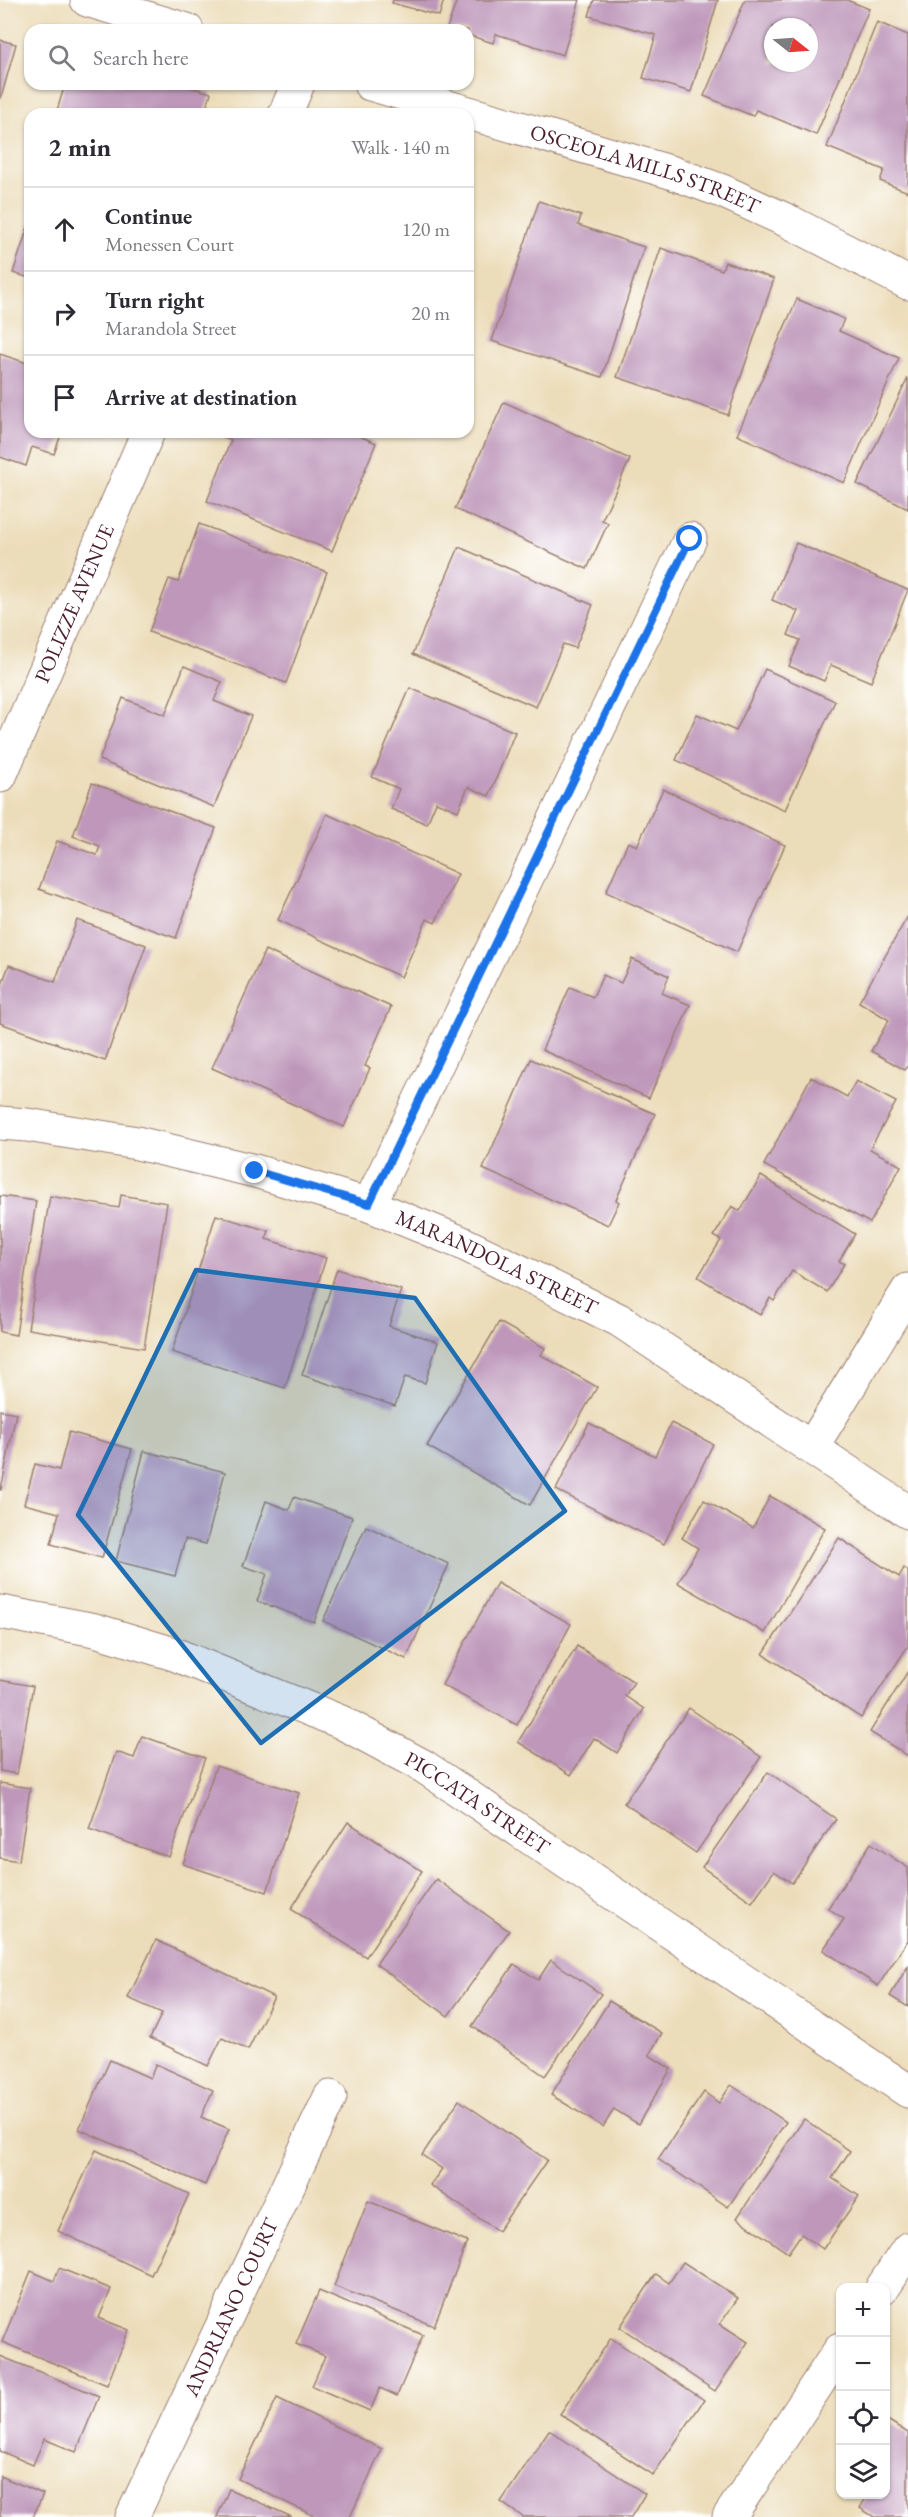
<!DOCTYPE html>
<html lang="en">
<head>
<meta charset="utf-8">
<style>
  body { margin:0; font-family:"EB Garamond",serif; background:#f7f7f7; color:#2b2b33 }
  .controls { position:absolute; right:18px; bottom:18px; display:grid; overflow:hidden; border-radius:12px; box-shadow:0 2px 4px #0004 }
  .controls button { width:54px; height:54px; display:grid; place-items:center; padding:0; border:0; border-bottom:2px solid #e1e1e2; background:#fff; color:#2b2b33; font:30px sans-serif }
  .compass { position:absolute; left:764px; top:18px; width:54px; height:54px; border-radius:50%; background:#fff; box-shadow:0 2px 4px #0004; rotate:107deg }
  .stop { position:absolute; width:18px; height:18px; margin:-14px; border:4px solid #1a73e8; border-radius:50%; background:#fff }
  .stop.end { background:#1a73e8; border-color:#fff; box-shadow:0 2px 6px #0008 }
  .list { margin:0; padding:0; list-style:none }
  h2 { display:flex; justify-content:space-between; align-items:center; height:78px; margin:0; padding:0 24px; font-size:26px }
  h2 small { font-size:20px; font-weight:400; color:#7c7c81 }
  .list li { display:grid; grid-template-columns:39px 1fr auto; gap:18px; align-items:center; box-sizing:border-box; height:84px; padding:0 24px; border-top:2px solid #e1e1e2 }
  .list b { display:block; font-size:22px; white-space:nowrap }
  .list p { margin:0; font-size:20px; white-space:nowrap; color:#7c7c81 }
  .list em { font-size:20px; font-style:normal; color:#7c7c81 }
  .icon { flex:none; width:33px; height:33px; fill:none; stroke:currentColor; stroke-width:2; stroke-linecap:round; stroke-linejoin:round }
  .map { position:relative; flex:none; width:908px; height:2517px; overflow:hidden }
  .search { position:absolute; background:#fff; box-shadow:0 2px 4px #0004; left:24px; top:24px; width:450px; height:66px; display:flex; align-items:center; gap:15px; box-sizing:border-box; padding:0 21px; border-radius:18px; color:#7c7c81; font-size:22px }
  .panel { position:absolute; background:#fff; box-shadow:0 2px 4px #0004; left:24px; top:108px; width:450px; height:330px; border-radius:18px }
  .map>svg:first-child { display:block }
  .building { fill:#be97ba; fill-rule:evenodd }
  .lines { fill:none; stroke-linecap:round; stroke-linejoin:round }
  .minor-casing { stroke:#9b7e72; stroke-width:35 }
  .minor { stroke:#fff; stroke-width:33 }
  .route { stroke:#1a73e8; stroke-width:8 }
  .marked { fill:#1f6fb2; fill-opacity:0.2; stroke:#1f6fb2; stroke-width:4.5; stroke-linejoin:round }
  .labels { text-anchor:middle; stroke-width:6; stroke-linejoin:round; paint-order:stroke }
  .street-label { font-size:21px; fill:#4a1f2b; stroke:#fff }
</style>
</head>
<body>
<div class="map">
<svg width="908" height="2517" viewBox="0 0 908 2517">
  <rect width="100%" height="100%" fill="#fff"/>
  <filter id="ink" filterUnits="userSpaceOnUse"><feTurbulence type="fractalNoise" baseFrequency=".0167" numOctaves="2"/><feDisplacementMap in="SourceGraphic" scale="12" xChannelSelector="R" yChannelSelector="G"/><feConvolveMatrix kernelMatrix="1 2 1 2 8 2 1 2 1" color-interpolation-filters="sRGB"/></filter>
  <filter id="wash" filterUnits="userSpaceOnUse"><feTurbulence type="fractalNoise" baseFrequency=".008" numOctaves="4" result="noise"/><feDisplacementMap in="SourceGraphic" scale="24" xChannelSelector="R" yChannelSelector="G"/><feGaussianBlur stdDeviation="1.35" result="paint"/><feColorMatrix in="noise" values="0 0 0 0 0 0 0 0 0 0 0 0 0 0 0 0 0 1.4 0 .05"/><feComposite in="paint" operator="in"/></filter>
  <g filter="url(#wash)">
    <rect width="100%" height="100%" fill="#ecddba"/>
    <g id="blocks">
      <!-- building -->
      <g class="building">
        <polygon points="393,0 444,0 439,16 392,3"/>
        <polygon points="457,0 580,0 563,55 496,34 493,43 468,35 468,30 447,28"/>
        <polygon points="594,0 718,0 691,92 643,78 656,35 589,16"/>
        <path d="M745,0H847L869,9L816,135L756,110L753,116L704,96ZM773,27H809V63H773Z"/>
        <polygon points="877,22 908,35 908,192 880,181 884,170 827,147"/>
        <polygon points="0,40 16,44 1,98 0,97"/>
        <polygon points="65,84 179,84 211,93 204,114 56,114"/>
        <polygon points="539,201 581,216 578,225 644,247 602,377 492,341"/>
        <polygon points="30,221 30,278 13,273"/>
        <polygon points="661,248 722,270 725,262 774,279 728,415 617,377"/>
        <polygon points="797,299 844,319 839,331 899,358 844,483 737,435"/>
        <polygon points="0,354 30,364 30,432 62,432 54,454 32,447 26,466 0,457"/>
        <polygon points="908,378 908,509 857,484"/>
        <polygon points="504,402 630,459 602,520 608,523 587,569 455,509"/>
        <polygon points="224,432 350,432 376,443 332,551 207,501 231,440 223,436"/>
        <polygon points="199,524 327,572 286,683 149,632 169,579 178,582"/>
        <polygon points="796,543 908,590 871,682 831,665 824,681 789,666 800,640 788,635 798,611 772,600"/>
        <polygon points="459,547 593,605 575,648 563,644 536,707 413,654"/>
        <polygon points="184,666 222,682 214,701 251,716 214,807 99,760 123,698 165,715"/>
        <polygon points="765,669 835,701 785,810 676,760 697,714 736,731"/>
        <polygon points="410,688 515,732 489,796 468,787 458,811 436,802 427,824 391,809 399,789 372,777"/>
        <polygon points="92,783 216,828 176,938 39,889 57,841 97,855 100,846 73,836"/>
        <polygon points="663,789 785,845 737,952 606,892 628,842 637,846"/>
        <polygon points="327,814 458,874 435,923 427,919 401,977 278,920"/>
        <polygon points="908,916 908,1066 905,1070 871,1051 889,1020 859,1002"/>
        <polygon points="77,920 146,945 105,1061 0,1023 0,990 9,965 55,982"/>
        <polygon points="265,950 391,1007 365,1066 370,1068 344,1127 212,1068"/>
        <polygon points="632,959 669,976 662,993 690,1005 649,1098 542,1050 570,987 593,997 603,975 621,983"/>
        <polygon points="531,1059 655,1114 616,1200 619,1202 608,1225 483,1169"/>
        <polygon points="811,1077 847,1097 856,1081 896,1102 870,1149 901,1166 870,1223 764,1165"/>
        <polygon points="761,1176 855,1234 839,1261 844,1264 827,1292 792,1271 774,1301 770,1298 760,1315 698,1277 721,1240 714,1236 732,1206 740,1211"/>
        <polygon points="121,1195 167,1203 144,1348 28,1329 50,1196 119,1208"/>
        <polygon points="0,1196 36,1201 16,1335 0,1332"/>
        <polygon points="216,1215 269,1231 266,1239 326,1258 285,1388 172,1352"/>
        <polygon points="337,1269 401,1290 389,1326 438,1342 425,1383 405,1377 395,1406 302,1375"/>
        <polygon points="499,1322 545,1348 541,1355 597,1387 530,1505 427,1446"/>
        <polygon points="0,1410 16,1413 1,1490 0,1490"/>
        <polygon points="589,1423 655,1456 671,1423 713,1444 664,1544 556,1490"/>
        <polygon points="69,1432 132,1449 102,1558 51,1544 59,1513 24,1504 35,1464 59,1470"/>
        <polygon points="144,1451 225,1472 206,1544 185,1539 175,1576 116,1561"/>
        <polygon points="770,1496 825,1528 765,1633 678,1583 698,1548 682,1538 704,1500 753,1528"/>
        <polygon points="294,1497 352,1517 314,1622 257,1601 267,1574 243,1566 266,1501 289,1510"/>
        <polygon points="366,1526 449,1564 406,1659 323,1621"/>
        <polygon points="839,1538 899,1577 904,1568 908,1571 908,1646 861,1718 763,1654"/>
        <polygon points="497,1583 571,1624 517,1725 442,1685"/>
        <polygon points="577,1646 634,1682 625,1696 644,1709 617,1753 594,1738 571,1775 518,1742"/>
        <polygon points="908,1671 908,1756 870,1732"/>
        <polygon points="0,1680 33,1686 17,1774 0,1771"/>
        <polygon points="689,1708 761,1757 696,1853 624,1803"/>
        <polygon points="142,1736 205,1758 169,1857 89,1829 116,1752 134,1758"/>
        <polygon points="216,1766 299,1793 267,1892 183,1864"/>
        <polygon points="768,1772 836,1819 792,1883 774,1871 752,1902 702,1867"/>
        <polygon points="0,1783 30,1788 19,1861 0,1858"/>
        <polygon points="348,1822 422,1871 366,1957 291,1909"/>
        <polygon points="871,1843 908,1868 908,1940 878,1986 823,1950 844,1919 828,1908"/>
        <polygon points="436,1879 509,1931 448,2016 376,1964"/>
        <polygon points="156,1940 274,1997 248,2050 222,2038 208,2066 150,2038 162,2013 128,1998"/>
        <polygon points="551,1960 601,1994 545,2076 472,2026 514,1964 538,1980"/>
        <polygon points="908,1966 908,2007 890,1996"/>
        <polygon points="609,2001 662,2033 649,2055 671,2069 638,2124 614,2109 603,2127 551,2095"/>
        <polygon points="110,2060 150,2078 156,2064 213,2090 201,2117 229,2129 205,2185 79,2129"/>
        <polygon points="731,2085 786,2122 728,2207 658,2159 704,2092 719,2103"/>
        <polygon points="459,2100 547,2160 498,2231 430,2185 442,2169 422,2155"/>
        <polygon points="804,2119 850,2151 832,2178 859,2196 823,2249 801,2234 788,2253 737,2218"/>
        <polygon points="96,2150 189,2194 151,2275 58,2231"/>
        <polygon points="368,2201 467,2242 434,2326 334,2286"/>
        <polygon points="683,2262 738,2298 720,2324 748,2342 715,2391 620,2327 656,2274 669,2283"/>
        <polygon points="59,2268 111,2289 99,2318 129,2330 107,2385 2,2342 31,2271 54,2281"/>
        <polygon points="319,2291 423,2335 397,2396 380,2388 370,2411 312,2386 325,2356 296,2344"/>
        <polygon points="611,2338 704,2400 653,2475 560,2414"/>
        <polygon points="0,2356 99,2396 76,2452 44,2439 33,2465 0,2451"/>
        <polygon points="277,2398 382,2449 350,2517 316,2517 238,2479"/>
        <polygon points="886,2419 908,2433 908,2517 874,2517 860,2508 868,2494 886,2494"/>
        <polygon points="549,2430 645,2494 631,2517 523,2517 501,2502"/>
        <polygon points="0,2476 43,2494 33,2517 0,2517"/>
        <polygon points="229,2489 292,2517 217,2517"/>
      </g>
    </g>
  </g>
  <g filter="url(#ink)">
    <use href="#blocks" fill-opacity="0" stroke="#9b7e72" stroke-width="1.5"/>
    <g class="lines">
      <defs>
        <g id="minor">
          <polyline points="87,0 187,30"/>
          <path id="s1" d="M370,84L670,172L722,191L790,222L908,283"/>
          <polyline points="285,114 298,84"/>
          <path id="s2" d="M0,776L148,432"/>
          <path id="s3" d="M0,1123L27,1125L137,1143L255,1171L369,1205L460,1242L619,1320L908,1512"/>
          <polyline points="369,1205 690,539"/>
          <polyline points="812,1447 908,1290"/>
          <path id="s4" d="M0,1612L95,1630L174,1654L341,1722L423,1766L908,2091"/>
          <polyline points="882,2288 908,2249"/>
          <path id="s5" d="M132,2517L330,2097"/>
          <polyline points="729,2517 840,2350"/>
        </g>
      </defs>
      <!-- minor casing -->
      <use href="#minor" class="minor-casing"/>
      <!-- minor -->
      <use href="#minor" class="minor"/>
    </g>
  </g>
  <g class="lines" filter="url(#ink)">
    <!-- route -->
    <polyline class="route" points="255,1171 369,1204 690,539"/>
  </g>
  <!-- marked area -->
  <path class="marked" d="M196,1270L415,1298L565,1511L261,1743L78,1515Z"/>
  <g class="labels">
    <!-- street labels -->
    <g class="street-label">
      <text dy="7" stroke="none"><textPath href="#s1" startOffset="288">OSCEOLA MILLS STREET</textPath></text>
      <text dy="7" stroke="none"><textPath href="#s2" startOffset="188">POLIZZE AVENUE</textPath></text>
      <text dy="7" stroke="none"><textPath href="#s3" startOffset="519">MARANDOLA STREET</textPath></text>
      <text dy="7" stroke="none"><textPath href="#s4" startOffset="518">PICCATA STREET</textPath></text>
      <text dy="7" stroke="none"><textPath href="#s5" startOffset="232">ANDRIANO COURT</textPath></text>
    </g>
  </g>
</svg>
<div class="controls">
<button>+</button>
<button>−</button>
<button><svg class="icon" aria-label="locate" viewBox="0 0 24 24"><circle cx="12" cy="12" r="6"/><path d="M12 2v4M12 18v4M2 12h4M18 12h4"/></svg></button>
<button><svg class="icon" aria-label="layers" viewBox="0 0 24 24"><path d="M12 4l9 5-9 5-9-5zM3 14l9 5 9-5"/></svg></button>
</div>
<svg class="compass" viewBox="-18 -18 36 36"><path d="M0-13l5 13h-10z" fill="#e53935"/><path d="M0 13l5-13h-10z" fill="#7c7c81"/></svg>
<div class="stop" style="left:690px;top:539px"></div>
<div class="stop end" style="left:255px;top:1171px"></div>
<div class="search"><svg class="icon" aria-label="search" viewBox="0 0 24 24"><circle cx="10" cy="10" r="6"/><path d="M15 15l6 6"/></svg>Search here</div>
<section class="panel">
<h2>2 min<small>Walk · 140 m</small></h2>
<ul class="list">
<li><svg class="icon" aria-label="ahead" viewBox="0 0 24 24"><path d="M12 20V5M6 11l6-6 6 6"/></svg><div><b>Continue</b><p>Monessen Court</p></div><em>120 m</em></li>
<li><svg class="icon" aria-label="right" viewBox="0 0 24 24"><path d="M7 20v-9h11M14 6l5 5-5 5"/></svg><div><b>Turn right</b><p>Marandola Street</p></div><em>20 m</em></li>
<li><svg class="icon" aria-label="arrive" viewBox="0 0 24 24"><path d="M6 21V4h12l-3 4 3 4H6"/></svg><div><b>Arrive at destination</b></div></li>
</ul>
</section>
</div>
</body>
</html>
